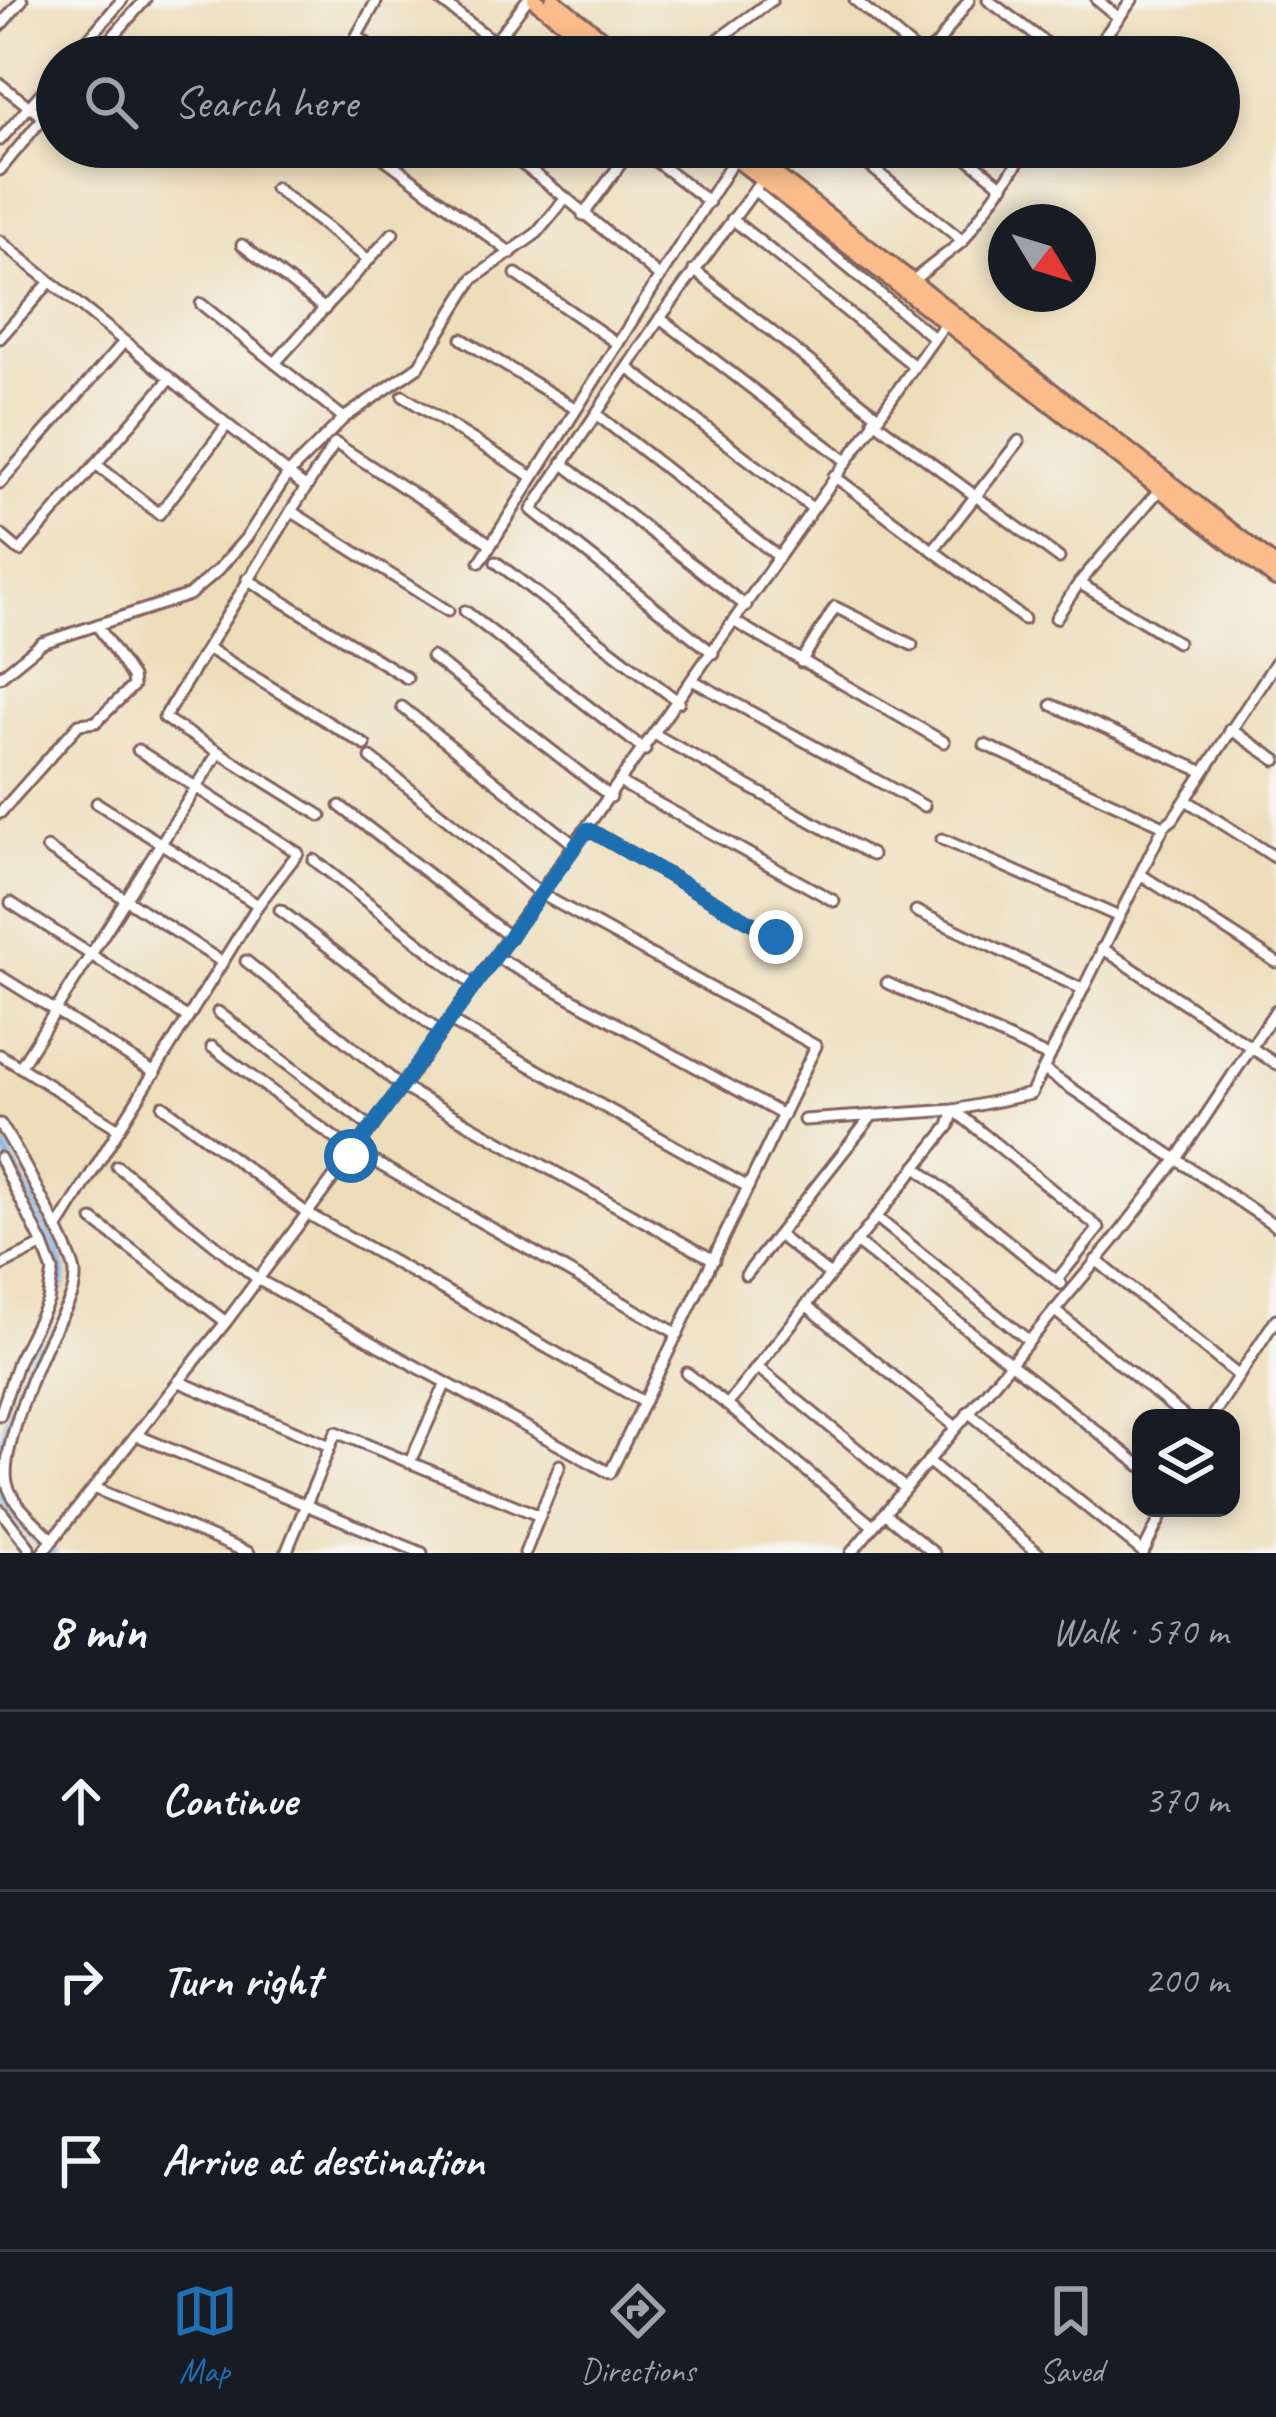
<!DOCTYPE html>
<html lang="en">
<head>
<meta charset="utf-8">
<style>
  body { margin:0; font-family:Caveat,sans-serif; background:#20242c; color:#f1f3f6 }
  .controls { position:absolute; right:36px; bottom:36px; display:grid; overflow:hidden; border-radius:24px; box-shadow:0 6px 18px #0003 }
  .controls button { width:108px; height:108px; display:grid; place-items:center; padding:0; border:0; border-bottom:3px solid #363941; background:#171b24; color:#f1f3f6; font:60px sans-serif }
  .compass { position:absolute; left:988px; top:204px; width:108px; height:108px; border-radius:50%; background:#171b24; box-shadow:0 6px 18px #0003; rotate:128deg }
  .stop { position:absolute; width:36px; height:36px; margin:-27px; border:9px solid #1f6fb2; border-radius:50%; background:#fff }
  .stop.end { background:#1f6fb2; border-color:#fff; box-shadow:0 3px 12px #0008 }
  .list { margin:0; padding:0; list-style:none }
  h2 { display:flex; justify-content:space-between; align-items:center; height:156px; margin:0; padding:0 48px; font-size:51px }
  h2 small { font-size:39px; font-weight:400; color:#9ea1a6 }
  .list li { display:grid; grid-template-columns:78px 1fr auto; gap:36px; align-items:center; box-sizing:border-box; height:180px; padding:0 48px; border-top:3px solid #363941 }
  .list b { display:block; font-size:45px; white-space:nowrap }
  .list em { font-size:39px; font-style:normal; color:#9ea1a6 }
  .icon { flex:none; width:66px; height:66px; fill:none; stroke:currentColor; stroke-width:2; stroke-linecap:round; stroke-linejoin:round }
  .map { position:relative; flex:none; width:1276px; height:1553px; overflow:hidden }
  .search { position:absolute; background:#171b24; box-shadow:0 6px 18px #0003; left:36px; right:36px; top:36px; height:132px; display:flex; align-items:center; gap:30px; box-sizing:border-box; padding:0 42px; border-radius:66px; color:#9ea1a6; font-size:45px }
  .sheet { height:696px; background:#171b24 }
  nav { display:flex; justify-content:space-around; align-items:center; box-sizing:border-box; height:168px; border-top:3px solid #363941; background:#171b24; font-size:33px; color:#9ea1a6 }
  nav a { display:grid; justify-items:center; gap:6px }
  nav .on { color:#1f6fb2 }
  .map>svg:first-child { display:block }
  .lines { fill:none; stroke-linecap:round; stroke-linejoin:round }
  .canal { stroke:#75b1e7; stroke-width:8 }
  .minor-casing { stroke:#83625d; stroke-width:15 }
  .highway-casing { stroke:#83625d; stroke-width:20 }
  .minor { stroke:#fff; stroke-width:9 }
  .highway { stroke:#f9bc8a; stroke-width:14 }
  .route { stroke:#1f6fb2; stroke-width:15 }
</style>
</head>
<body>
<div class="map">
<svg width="1276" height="1553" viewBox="0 0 1276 1553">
  <rect width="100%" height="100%" fill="#f6f6f2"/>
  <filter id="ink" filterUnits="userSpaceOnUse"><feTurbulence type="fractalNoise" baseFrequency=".00833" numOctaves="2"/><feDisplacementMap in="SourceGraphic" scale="24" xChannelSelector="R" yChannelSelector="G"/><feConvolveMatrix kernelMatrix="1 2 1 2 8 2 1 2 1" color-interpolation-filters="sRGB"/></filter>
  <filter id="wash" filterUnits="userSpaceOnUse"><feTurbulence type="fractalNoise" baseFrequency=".004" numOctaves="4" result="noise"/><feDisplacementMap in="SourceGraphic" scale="48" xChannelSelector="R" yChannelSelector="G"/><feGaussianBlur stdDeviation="2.7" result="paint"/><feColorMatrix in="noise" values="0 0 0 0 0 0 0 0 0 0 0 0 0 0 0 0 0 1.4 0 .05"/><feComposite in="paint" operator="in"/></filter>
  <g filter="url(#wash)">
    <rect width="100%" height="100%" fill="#edddba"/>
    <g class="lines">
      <!-- canal -->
      <g class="canal">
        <polyline points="0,1141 58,1252 63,1279 19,1387 0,1451"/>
        <polyline points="0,1495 40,1545 52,1553"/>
      </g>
    </g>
  </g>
  <g filter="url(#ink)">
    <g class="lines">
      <defs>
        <g id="minor">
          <polyline points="440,0 514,57"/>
          <polyline points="855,0 922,56 937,45 969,0"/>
          <polyline points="988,0 1065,57"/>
          <polyline points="1097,0 1118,17"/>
          <polyline points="0,26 22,0"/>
          <polyline points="357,36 384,57"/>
          <polyline points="495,42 527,0"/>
          <polyline points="937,45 952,57"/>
          <polyline points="73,57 122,0"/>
          <polyline points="95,57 145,0"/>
          <polyline points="345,57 377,0"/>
          <polyline points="694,57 772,0"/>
          <polyline points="1089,57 1132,0"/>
          <polyline points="0,84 44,118"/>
          <polyline points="0,140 57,75"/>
          <polyline points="369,147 511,253"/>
          <polyline points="500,147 566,198"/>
          <polyline points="637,147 709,202"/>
          <polyline points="846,147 963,241"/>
          <polyline points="953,147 1003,186"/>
          <polyline points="0,170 57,101"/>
          <polyline points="762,180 660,318 845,460"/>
          <polyline points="275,188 369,260"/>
          <polyline points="754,190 934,338"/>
          <polyline points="583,215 633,147"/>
          <polyline points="732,219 913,365"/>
          <polyline points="0,241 306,488"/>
          <polyline points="242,245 325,309"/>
          <polyline points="694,270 877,415"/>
          <polyline points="516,274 618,344"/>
          <polyline points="912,281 963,241 1029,147"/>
          <polyline points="201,304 344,418"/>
          <polyline points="660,318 532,510 713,653"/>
          <polyline points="0,338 50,282"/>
          <polyline points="462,339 576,409"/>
          <polyline points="275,363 393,233"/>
          <polyline points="628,368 812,508"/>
          <polyline points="403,396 533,477"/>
          <polyline points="596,414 779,557"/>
          <polyline points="873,420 1059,558"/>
          <polyline points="562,463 746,606"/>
          <polyline points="97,465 159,514 227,425"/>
          <polyline points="834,476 1024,619"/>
          <polyline points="0,483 124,342"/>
          <polyline points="291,511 164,718 321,816"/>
          <polyline points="0,534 20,551 170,379"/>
          <polyline points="933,550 1019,441"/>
          <polyline points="480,562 735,158"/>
          <polyline points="496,562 679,702"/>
          <polyline points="247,579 407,678"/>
          <polyline points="1079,583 1177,642"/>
          <polyline points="448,611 291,511 335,443 491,544"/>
          <polyline points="465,611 645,750"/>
          <polyline points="1056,618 1079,583 1161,488"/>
          <polyline points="735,622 944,742"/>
          <polyline points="207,648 365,745"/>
          <polyline points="432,657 611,797"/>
          <polyline points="801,662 835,607 912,645"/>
          <polyline points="0,677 42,643 189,595 218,570 247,537 288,474 344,418 419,366 473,279 537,233 566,198 660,277"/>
          <polyline points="694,681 924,806"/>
          <polyline points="1052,705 1202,771"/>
          <polyline points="402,707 576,846"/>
          <polyline points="1230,729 1276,760"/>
          <polyline points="656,735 872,855"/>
          <polyline points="985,745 1164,826"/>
          <polyline points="621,783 834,901"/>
          <polyline points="1186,800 1276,858"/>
          <polyline points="97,803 258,905"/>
          <polyline points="340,806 510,937"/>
          <polyline points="0,813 79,724 96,722 133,686 132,677 97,625"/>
          <polyline points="588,829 776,937"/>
          <polyline points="942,839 1117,916"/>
          <polyline points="47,848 222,962"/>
          <polyline points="314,860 474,986"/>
          <polyline points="1140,874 1276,962"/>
          <polyline points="11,903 187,1017"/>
          <polyline points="280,910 441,1033"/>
          <polyline points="916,911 1082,989"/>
          <polyline points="1102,948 1276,1064"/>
          <polyline points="496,957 783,1115"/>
          <polyline points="246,961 402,1087 714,1260"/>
          <polyline points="0,976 155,1073"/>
          <polyline points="887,983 1049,1057"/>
          <polyline points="218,1012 372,1128"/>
          <polyline points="450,1021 748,1187"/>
          <polyline points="212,1047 343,1144 678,1334"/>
          <polyline points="0,1055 20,1067"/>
          <polyline points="1044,1070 1276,1226"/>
          <polyline points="163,1106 308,1214 644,1402"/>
          <polyline points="804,1120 954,1110 1099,1228 1057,1280"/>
          <path d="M0,1124C13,1142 75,1257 75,1273C76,1295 66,1306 57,1324C40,1354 0,1451 7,1483C12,1505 38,1524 53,1540"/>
          <polyline points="119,1129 20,1067 218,753"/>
          <polyline points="0,1158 43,1245"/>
          <polyline points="117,1166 259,1280 610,1473 816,1046 541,894 371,758"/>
          <polyline points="916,1167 1061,1284"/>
          <polyline points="876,1217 1028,1340"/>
          <polyline points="93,1220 226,1322"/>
          <polyline points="57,1229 258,905 298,853 138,750"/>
          <polyline points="778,1235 830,1275"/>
          <polyline points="856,1242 1141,1466"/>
          <polyline points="1096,1260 1239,1376"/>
          <polyline points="0,1266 43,1245 53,1271 48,1301 18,1361 0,1415"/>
          <polyline points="746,1275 871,1117"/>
          <polyline points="806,1305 956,1427"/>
          <polyline points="1054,1310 1186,1418"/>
          <polyline points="757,1367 905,1488"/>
          <polyline points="687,1373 727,1405"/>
          <polyline points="180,1382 330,1446"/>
          <polyline points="968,1412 1143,1552"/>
          <polyline points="1211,1418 1276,1319"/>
          <polyline points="136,1435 422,1553"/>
          <polyline points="928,1461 1038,1553"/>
          <polyline points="410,1462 446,1383"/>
          <polyline points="94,1488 249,1553"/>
          <polyline points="0,1510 29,1547 29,1553"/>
          <polyline points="884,1513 934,1553"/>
          <polyline points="873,1526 727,1405 949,1126 954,1110 1031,1094 1164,826 1173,819 1276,662"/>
          <polyline points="42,1553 226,1322 412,1073 946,322"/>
          <polyline points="286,1553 336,1432 540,1516"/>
          <polyline points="525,1553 560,1465"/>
          <polyline points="851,1553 1114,1240 1177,1159 1276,1010"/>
          <polyline points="1143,1553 1165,1508"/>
        </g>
        <g id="highway">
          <polyline points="535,0 609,57"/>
          <polyline points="553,0 625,57"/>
          <polyline points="721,147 1276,579"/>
          <polyline points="740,147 1276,566"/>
        </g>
      </defs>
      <!-- minor casing -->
      <use href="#minor" class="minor-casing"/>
      <!-- highway casing -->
      <use href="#highway" class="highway-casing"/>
      <!-- minor -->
      <use href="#minor" class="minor"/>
      <!-- highway -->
      <use href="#highway" class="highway"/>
    </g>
  </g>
  <g class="lines" filter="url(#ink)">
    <!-- route -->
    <polyline class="route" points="351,1156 588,829 776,937"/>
  </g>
</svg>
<div class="controls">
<button><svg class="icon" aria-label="layers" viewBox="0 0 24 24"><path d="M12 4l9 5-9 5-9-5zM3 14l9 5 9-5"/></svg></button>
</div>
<svg class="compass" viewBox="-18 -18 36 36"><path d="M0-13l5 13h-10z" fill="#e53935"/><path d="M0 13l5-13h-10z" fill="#9ea1a6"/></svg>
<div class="stop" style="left:351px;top:1156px"></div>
<div class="stop end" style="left:776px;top:937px"></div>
<div class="search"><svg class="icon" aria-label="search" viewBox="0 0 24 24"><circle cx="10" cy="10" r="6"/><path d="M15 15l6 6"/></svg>Search here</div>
</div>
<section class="sheet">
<h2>8 min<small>Walk · 570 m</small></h2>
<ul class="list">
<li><svg class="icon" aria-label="ahead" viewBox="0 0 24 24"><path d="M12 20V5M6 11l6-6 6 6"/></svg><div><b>Continue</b></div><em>370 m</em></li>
<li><svg class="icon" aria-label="right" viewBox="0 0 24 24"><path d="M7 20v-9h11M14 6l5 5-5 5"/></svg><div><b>Turn right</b></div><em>200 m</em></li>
<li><svg class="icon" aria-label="arrive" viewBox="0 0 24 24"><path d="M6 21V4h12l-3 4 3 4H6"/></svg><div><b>Arrive at destination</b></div></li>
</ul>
</section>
<nav>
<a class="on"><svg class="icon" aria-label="map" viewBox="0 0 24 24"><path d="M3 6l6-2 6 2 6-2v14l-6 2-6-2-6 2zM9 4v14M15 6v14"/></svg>Map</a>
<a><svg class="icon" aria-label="directions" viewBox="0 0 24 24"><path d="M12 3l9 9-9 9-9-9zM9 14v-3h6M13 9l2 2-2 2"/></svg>Directions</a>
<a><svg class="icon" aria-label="saved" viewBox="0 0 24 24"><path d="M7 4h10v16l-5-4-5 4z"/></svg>Saved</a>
</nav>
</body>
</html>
